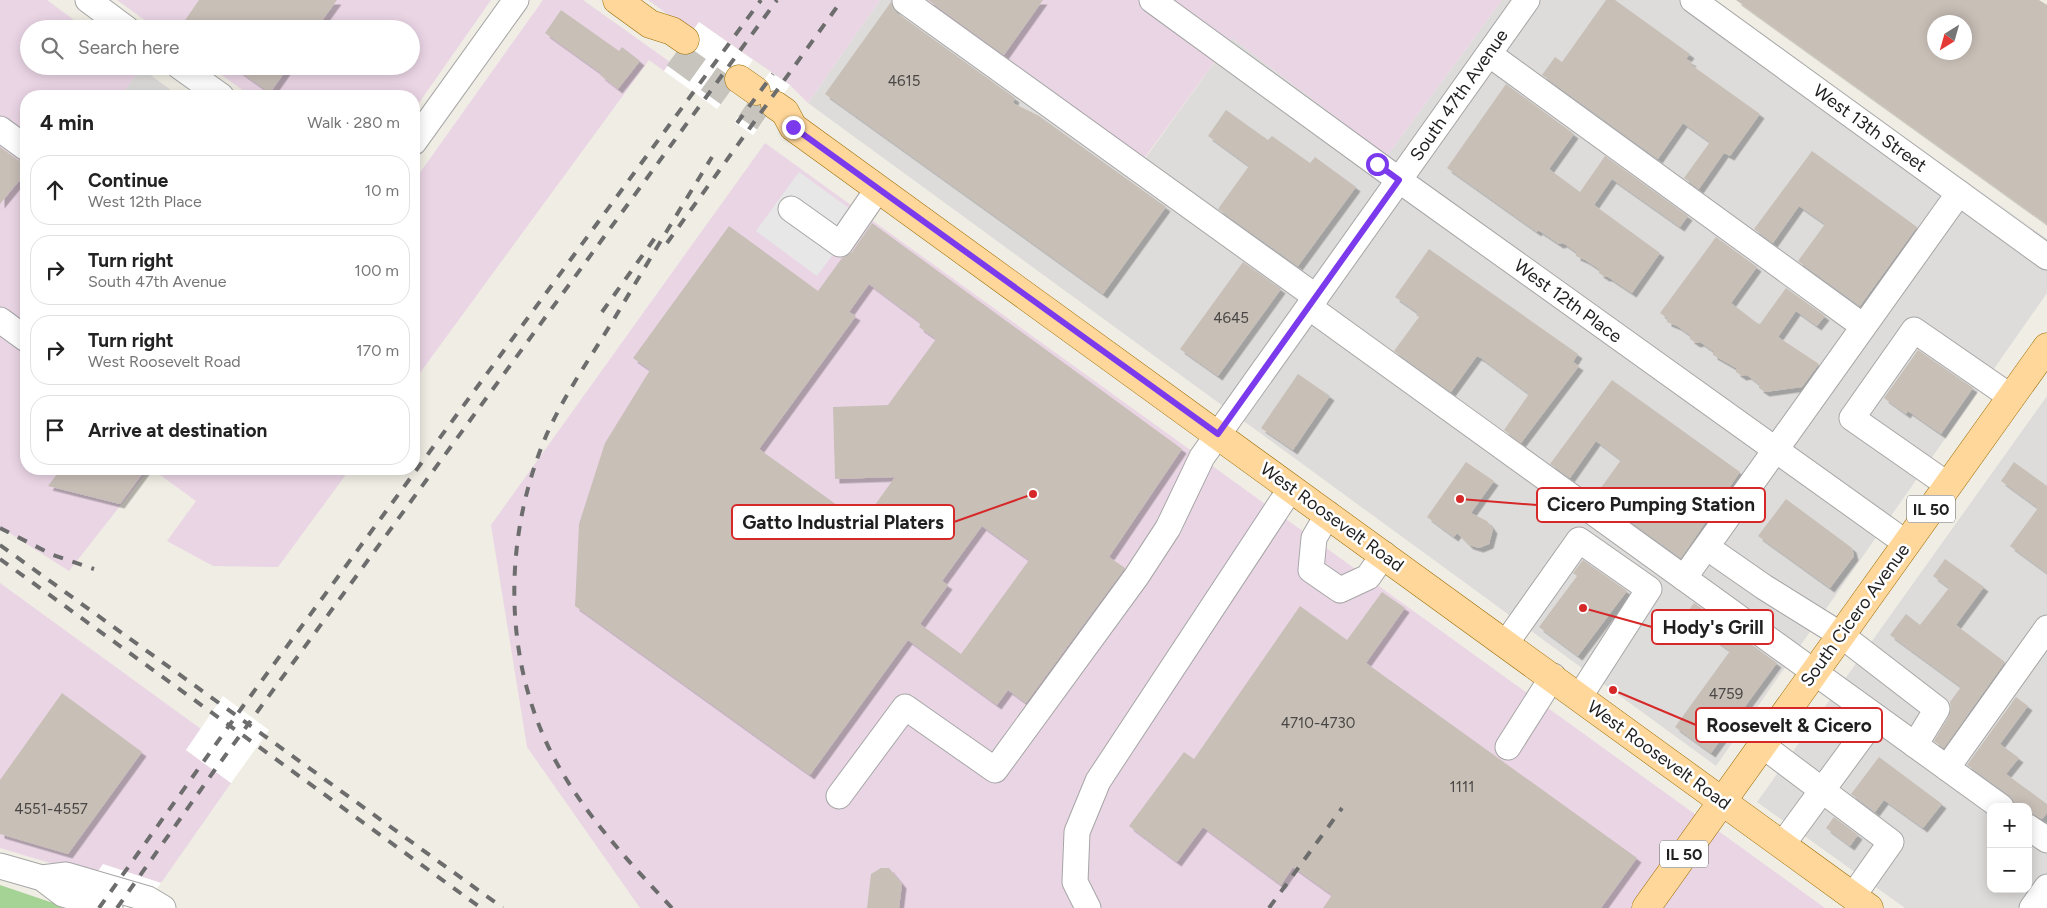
<!DOCTYPE html>
<html lang="en">
<head>
<meta charset="utf-8">
<style>
  body { margin:0; font-family:Figtree,sans-serif; background:#f2f2f2; color:#222 }
  .controls { position:absolute; right:15px; bottom:15px; display:grid; overflow:hidden; border-radius:10px; box-shadow:0 2px 12px #0003 }
  .controls button { width:45px; height:45px; display:grid; place-items:center; padding:0; border:0; border-bottom:1px solid #e0e0e0; background:#fff; color:#222; font:25px sans-serif }
  .compass { position:absolute; left:1927px; top:15px; width:45px; height:45px; border-radius:50%; background:#fff; box-shadow:0 2px 12px #0003; rotate:217deg }
  .stop { position:absolute; width:15px; height:15px; margin:-11px; border:4px solid #7c3aed; border-radius:50%; background:#fff }
  .stop.end { background:#7c3aed; border-color:#fff; box-shadow:0 1px 5px #0008 }
  .list { margin:0; padding:0; list-style:none }
  h2 { display:flex; justify-content:space-between; align-items:center; height:65px; margin:0; padding:0 20px; font-size:21px }
  h2 small { font-size:16px; font-weight:400; color:#767676 }
  .list li { display:grid; grid-template-columns:32px 1fr auto; gap:15px; align-items:center; box-sizing:border-box; height:70px; margin:0 10px 10px; padding:0 10px; border:1px solid #e0e0e0; border-radius:20px }
  .list b { display:block; font-size:19px; white-space:nowrap }
  .list p { margin:0; font-size:16px; white-space:nowrap; color:#767676 }
  .list em { font-size:16px; font-style:normal; color:#767676 }
  .icon { flex:none; width:28px; height:28px; fill:none; stroke:currentColor; stroke-width:2; stroke-linecap:round; stroke-linejoin:round }
  .map { position:relative; flex:none; width:2047px; height:908px; overflow:hidden }
  .search { position:absolute; background:#fff; box-shadow:0 2px 12px #0003; left:20px; top:20px; width:400px; height:55px; display:flex; align-items:center; gap:12px; box-sizing:border-box; padding:0 18px; border-radius:28px; color:#767676; font-size:19px }
  .panel { position:absolute; background:#fff; box-shadow:0 2px 12px #0003; left:20px; top:90px; width:400px; height:385px; border-radius:20px }
  .map>svg:first-child { display:block }
  .residential { fill:#dddcdb; fill-rule:evenodd }
  .industrial { fill:#ead5e5 }
  .forest { fill:#a5d396 }
  .parking { fill:#e7e7e7 }
  .pier { fill:#fff }
  .building { fill:#c8bfb7; fill-rule:evenodd; filter:url(#shadow) }
  .lines { fill:none; stroke-linecap:round; stroke-linejoin:round }
  .major-tunnel { stroke:#c6c4bd; stroke-width:28; stroke-dasharray:28 14; stroke-linecap:butt }
  .minor-casing { stroke:#a6a6a6; stroke-width:27 }
  .major-casing { stroke:#996c00; stroke-width:29 }
  .minor { stroke:#fff; stroke-width:25 }
  .major { stroke:#ffd79a; stroke-width:28 }
  .rail { stroke:#6d6d6d; stroke-width:4; stroke-dasharray:10 10; stroke-linecap:butt }
  .route { stroke:#7c3aed; stroke-width:6 }
  .labels { text-anchor:middle; stroke-width:5; stroke-linejoin:round; paint-order:stroke }
  .number-label { font-size:15px; fill:#494745 }
  .shield { fill:#fff; stroke:#626262; stroke-width:1 }
  .shield-label { font-size:16px; font-weight:bold; fill:#1f1f1f }
  .street-label { font-size:18px; fill:#1f1f1f; stroke:#fff }
  .leader { fill:none; stroke:#d62828; stroke-width:2 }
  .callout-dot { fill:#d62828; stroke:#fff; stroke-width:2 }
  .callout { fill:#fff; stroke:#d62828; stroke-width:2 }
  .callout-label { font-size:19px; text-anchor:middle; font-weight:bold; fill:#1f1f1f }
</style>
</head>
<body>
<div class="map">
<svg width="2047" height="908" viewBox="0 0 2047 908">
  <defs>
    <filter id="shadow"><feDropShadow dx="4.5" dy="4.5" stdDeviation="0" flood-color="#0004"/></filter>
  </defs>
  <rect width="100%" height="100%" fill="#f0ede4"/>
  <!-- residential -->
  <g class="residential">
    <polygon points="880,0 918,0 1144,160 1232,38 1387,156 1502,0 1714,0 2047,239 2047,293 1716,766 808,103"/>
    <polygon points="141,68 179,96 121,96"/>
    <path d="M2047,396V908H1905L1757,802ZM1991,807H2028V889H1991Z"/>
  </g>
  <!-- industrial -->
  <g class="industrial">
    <polygon points="0,0 47,0 86,29 29,29 29,66 138,66 141,68 121,96 26,96 26,469 149,469 69,571 0,527"/>
    <polygon points="117,0 491,0 414,110 414,96 251,96 209,66 411,66 411,29 157,29"/>
    <polygon points="543,0 583,0 670,62 664,71 649,60 414,381 414,181"/>
    <polygon points="648,0 880,0 808,103 790,85 699,22 692,32"/>
    <polygon points="918,0 1502,0 1387,156 1232,38 1143,160"/>
    <polygon points="765,143 1825,908 640,908 527,747 491,525"/>
    <polygon points="152,469 350,469 278,567 213,566 167,541 196,501"/>
    <polygon points="0,583 201,729 186,750 231,783 161,883 103,865 94,876 0,848"/>
  </g>
  <!-- forest -->
  <polygon class="forest" points="0,885 68,908 0,908"/>
  <!-- parking -->
  <polygon class="parking" points="799,172 861,217 817,276 756,231"/>
  <!-- pier -->
  <g class="pier">
    <polygon points="699,22 753,60 717,109 664,71"/>
    <polygon points="770,72 790,85 753,135 734,122"/>
    <polygon points="223,696 269,730 231,783 186,750"/>
    <polygon points="103,864 161,883 142,908 73,908"/>
  </g>
  <!-- building -->
  <g class="building">
    <polygon points="199,0 337,0 316,29 179,29"/>
    <polygon points="928,0 1043,0 1004,55"/>
    <polygon points="1606,0 1615,0 1690,54 1686,59 1692,62 1690,64 1760,114 1730,156 1724,153 1699,189 1684,178 1710,142 1683,123 1658,159 1542,75 1555,57 1562,62"/>
    <path d="M1736,0H2039L2047,5V224ZM1934,22H1964V52H1934Z"/>
    <polygon points="891,2 897,13 1015,98 1013,103 1039,116 1166,207 1103,294 825,94"/>
    <polygon points="561,10 619,51 622,47 640,61 618,89 600,75 602,74 545,33"/>
    <polygon points="232,66 289,66 270,93"/>
    <polygon points="1506,84 1574,134 1549,169 1580,192 1605,156 1688,216 1680,227 1612,179 1594,205 1660,253 1632,293 1608,277 1605,277 1599,273 1599,269 1585,260 1576,256 1576,252 1563,243 1559,244 1538,230 1537,232 1447,168"/>
    <polygon points="1226,110 1268,140 1272,136 1310,163 1315,157 1356,187 1298,266 1218,209 1249,166 1208,136"/>
    <polygon points="0,147 18,160 26,162 26,186 19,181 0,204"/>
    <polygon points="1812,151 1917,227 1860,306 1798,261 1825,224 1799,206 1773,243 1754,229"/>
    <path d="M872,223L1182,449L1109,557L1125,568L1026,703L1008,690L997,705L908,640L810,775L575,606L579,524L605,443L650,370L633,358L729,226L818,291L842,258L852,252ZM869,284L921,323L919,327L936,339L888,405L833,407L835,479L895,477L862,523L759,449L856,316L849,312ZM982,526L1029,560L961,654L920,624L948,585L942,581Z"/>
    <polygon points="1716,237 1757,267 1731,303 1757,323 1760,324 1786,288 1825,316 1817,326 1796,311 1778,337 1819,364 1802,387 1765,392 1759,388 1759,384 1747,375 1742,376 1736,372 1736,368 1713,355 1713,351 1700,342 1696,343 1690,339 1690,335 1677,326 1667,322 1667,318 1660,313"/>
    <polygon points="1429,249 1578,354 1573,362 1579,366 1521,443 1504,430 1529,394 1481,358 1477,356 1451,392 1394,351 1419,317 1416,315 1418,313 1395,297"/>
    <polygon points="1243,262 1281,289 1218,376 1180,349"/>
    <polygon points="1918,350 1973,388 1941,434 1908,411 1906,414 1884,398"/>
    <polygon points="1298,374 1330,396 1293,450 1261,428"/>
    <polygon points="1612,380 1740,472 1681,558 1595,496 1621,460 1596,441 1570,478 1550,464"/>
    <polygon points="1466,462 1494,481 1471,513 1487,521 1493,529 1489,544 1479,548 1469,545 1457,533 1454,537 1427,517"/>
    <polygon points="2014,462 2047,486 2047,573 2010,546 2038,508 2001,481"/>
    <polygon points="61,469 146,469 120,504 48,486"/>
    <polygon points="1786,499 1852,548 1854,556 1830,588 1758,536"/>
    <polygon points="1945,559 1984,587 1956,625 2005,662 1944,748 1934,741 1949,716 1951,709 1950,702 1961,687 1890,635 1906,614 1920,625 1949,588 1933,576"/>
    <polygon points="1583,560 1627,591 1578,656 1539,627 1577,576 1573,573"/>
    <polygon points="1382,592 1405,608 1366,663 1637,858 1601,908 1323,908 1332,895 1293,867 1281,885 1203,827 1177,862 1129,826 1184,752 1194,759 1300,606 1347,640"/>
    <polygon points="1694,603 1777,663 1711,753 1675,727 1730,651 1684,617"/>
    <polygon points="62,693 142,752 68,854 0,834 0,780"/>
    <polygon points="2016,697 2028,706 2000,744 2019,758 2006,774 2047,804 2047,813 2042,819 2028,813 2028,807 2015,807 2009,795 1967,765"/>
    <polygon points="1879,757 1942,804 1923,828 1884,800 1875,812 1851,794"/>
    <polygon points="1834,817 1858,835 1850,846 1826,828"/>
    <polygon points="881,868 889,868 902,884 899,908 867,908 871,874"/>
  </g>
  <g class="lines">
    <!-- major-tunnel -->
    <g class="major-tunnel">
      <polyline points="675,54 729,93"/>
      <polyline points="746,105 765,118"/>
    </g>
    <defs>
      <g id="minor">
        <polyline points="88,0 127,29"/>
        <polyline points="1152,0 1399,180 1906,543"/>
        <polyline points="1693,0 2047,257"/>
        <polyline points="905,1 1316,297"/>
        <polyline points="1489,54 1863,326"/>
        <polyline points="179,66 221,96"/>
        <polyline points="0,129 26,148"/>
        <polyline points="414,142 516,0"/>
        <polyline points="791,209 840,244 878,189"/>
        <polyline points="1309,307 2001,807"/>
        <polyline points="0,320 26,339"/>
        <polyline points="1948,485 1852,418 1914,330 2011,397"/>
        <polyline points="1328,514 1314,538 1311,570 1340,590 1368,577 1384,554"/>
        <polyline points="1718,555 1764,587 1841,635 1937,709 1915,745"/>
        <polyline points="1684,578 1959,193"/>
        <polyline points="1506,643 1579,540 1649,589 1580,696"/>
        <polyline points="1762,745 1891,842 1853,896"/>
        <polyline points="1508,747 1553,676"/>
        <polyline points="1947,768 2047,628"/>
        <polyline points="839,796 905,707 995,770 1136,577 1168,528 1202,457 1527,0"/>
        <polyline points="2028,827 2047,840"/>
        <polyline points="1782,845 1876,717"/>
        <polyline points="0,866 42,878 63,894 110,908"/>
        <polyline points="42,878 66,875 148,899 163,908"/>
        <polyline points="1088,908 1075,882 1077,832 1098,781 1291,488"/>
        <polyline points="2032,908 2047,887"/>
      </g>
      <g id="major">
        <polyline points="617,0 650,24 672,31 685,40"/>
        <polyline points="739,79 756,91"/>
        <polyline points="775,105 785,112 793,127 1869,908"/>
        <polyline points="1646,908 2047,347"/>
      </g>
    </defs>
    <!-- minor casing -->
    <use href="#minor" class="minor-casing"/>
    <!-- major casing -->
    <use href="#major" class="major-casing"/>
    <!-- minor -->
    <use href="#minor" class="minor"/>
    <!-- major -->
    <use href="#major" class="major"/>
    <!-- rail -->
    <g class="rail">
      <polyline points="737,123 773,74"/>
      <polyline points="667,243 842,0"/>
      <polyline points="602,312 657,235"/>
      <polyline points="0,528 53,555 94,569"/>
      <polyline points="0,545 503,908"/>
      <polyline points="0,559 481,908"/>
      <polyline points="99,908 241,709 761,0"/>
      <polyline points="117,908 214,771 777,0"/>
      <path d="M672,908C628,861 584,814 554,758C502,659 503,537 546,436C565,393 593,354 617,314C648,262 680,209 712,157"/>
      <polyline points="1269,908 1342,808"/>
    </g>
  </g>
  <g class="lines">
    <!-- route -->
    <polyline class="route" points="793,127 1218,434 1399,180 1377,164"/>
  </g>
  <g class="labels">
    <!-- number labels -->
    <g class="number-label">
      <text x="904" y="86">4615</text>
      <text x="1231" y="323">4645</text>
      <text x="1726" y="699">4759</text>
      <text x="1318" y="728">4710-4730</text>
      <text x="1462" y="792">1111</text>
      <text x="51" y="814">4551-4557</text>
    </g>
    <!-- shield labels -->
    <g class="shield">
      <rect x="1907" y="495.5" width="48" height="27" rx="4"/>
      <rect x="1660" y="840.5" width="48" height="27" rx="4"/>
    </g>
    <g class="shield-label">
      <text x="1931" y="515">IL 50</text>
      <text x="1684" y="860">IL 50</text>
    </g>
    <!-- street labels -->
    <g class="street-label">
      <text transform="translate(1459 95) rotate(-55)" y="6">South 47th Avenue</text>
      <text transform="translate(1870 128) rotate(36)" y="6">West 13th Street</text>
      <text transform="translate(1568 301) rotate(36)" y="6">West 12th Place</text>
      <text transform="translate(1332 517) rotate(36)" y="6">West Roosevelt Road</text>
      <text transform="translate(1855 615) rotate(-54)" y="6">South Cicero Avenue</text>
      <text transform="translate(1659 755) rotate(36)" y="6">West Roosevelt Road</text>
    </g>
  </g>
  <!-- callouts -->
  <path class="leader" d="M1460 499L1537 505M1033 494L954 522M1583 608L1652 627M1613 690L1696 725"/>
  <g class="callout-dot">
    <circle cx="1460" cy="499" r="5"/>
    <circle cx="1033" cy="494" r="5"/>
    <circle cx="1583" cy="608" r="5"/>
    <circle cx="1613" cy="690" r="5"/>
  </g>
  <g class="callout">
    <rect x="1537" y="488" width="228" height="34" rx="5"/>
    <rect x="732" y="505" width="222" height="34" rx="5"/>
    <rect x="1652" y="610" width="121" height="34" rx="5"/>
    <rect x="1696" y="708" width="186" height="34" rx="5"/>
  </g>
  <g class="callout-label">
    <text x="1651" y="511">Cicero Pumping Station</text>
    <text x="843" y="529">Gatto Industrial Platers</text>
    <text x="1713" y="634">Hody's Grill</text>
    <text x="1789" y="732">Roosevelt &amp; Cicero</text>
  </g>
</svg>
<div class="controls">
<button>+</button>
<button>−</button>
</div>
<svg class="compass" viewBox="-18 -18 36 36"><path d="M0-13l5 13h-10z" fill="#e53935"/><path d="M0 13l5-13h-10z" fill="#767676"/></svg>
<div class="stop" style="left:1377px;top:164px"></div>
<div class="stop end" style="left:793px;top:127px"></div>
<div class="search"><svg class="icon" aria-label="search" viewBox="0 0 24 24"><circle cx="10" cy="10" r="6"/><path d="M15 15l6 6"/></svg>Search here</div>
<section class="panel">
<h2>4 min<small>Walk · 280 m</small></h2>
<ul class="list">
<li><svg class="icon" aria-label="ahead" viewBox="0 0 24 24"><path d="M12 20V5M6 11l6-6 6 6"/></svg><div><b>Continue</b><p>West 12th Place</p></div><em>10 m</em></li>
<li><svg class="icon" aria-label="right" viewBox="0 0 24 24"><path d="M7 20v-9h11M14 6l5 5-5 5"/></svg><div><b>Turn right</b><p>South 47th Avenue</p></div><em>100 m</em></li>
<li><svg class="icon" aria-label="right" viewBox="0 0 24 24"><path d="M7 20v-9h11M14 6l5 5-5 5"/></svg><div><b>Turn right</b><p>West Roosevelt Road</p></div><em>170 m</em></li>
<li><svg class="icon" aria-label="arrive" viewBox="0 0 24 24"><path d="M6 21V4h12l-3 4 3 4H6"/></svg><div><b>Arrive at destination</b></div></li>
</ul>
</section>
</div>
</body>
</html>
